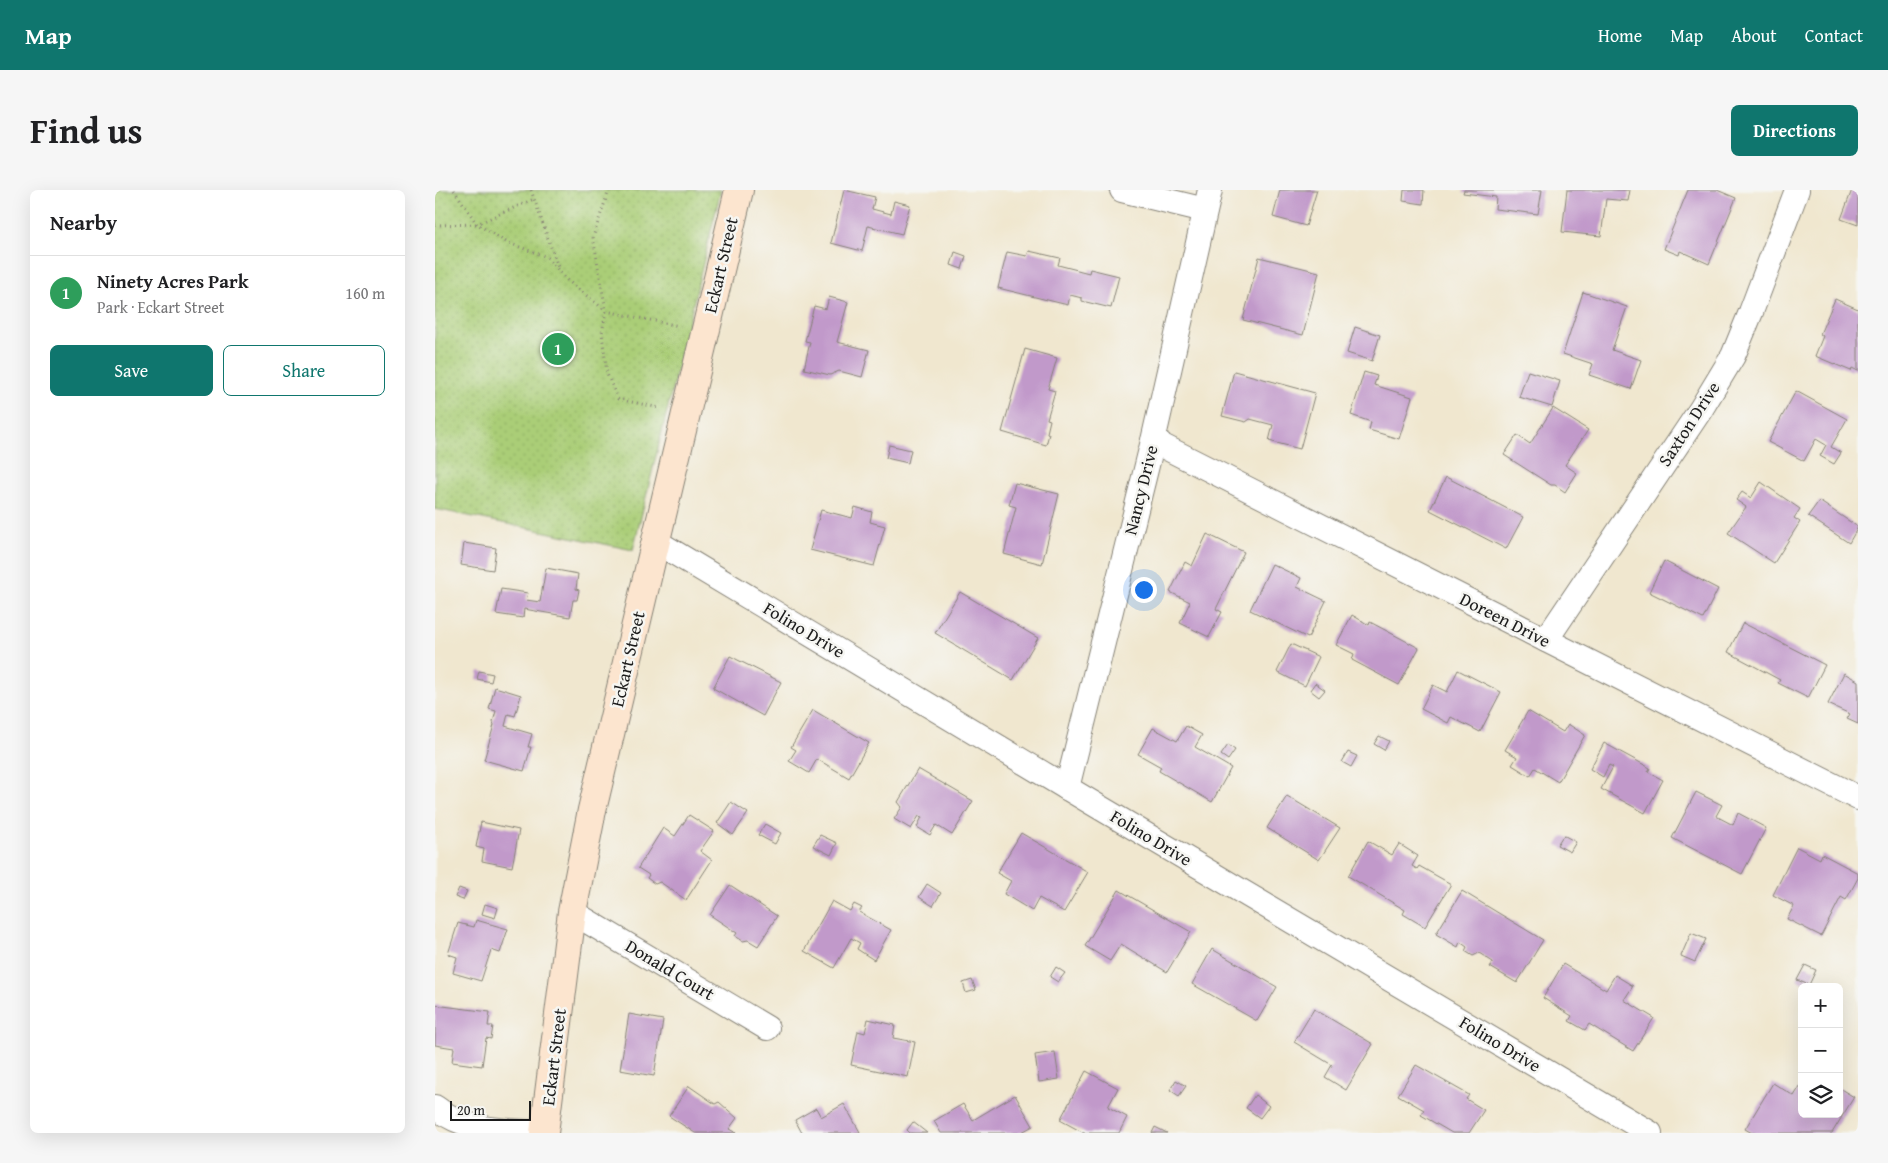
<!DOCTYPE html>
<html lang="en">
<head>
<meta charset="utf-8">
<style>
  body { margin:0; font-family:"Gentium Book Plus",serif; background:#f6f6f6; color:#202124 }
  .controls { position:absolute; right:15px; bottom:15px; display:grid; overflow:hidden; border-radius:8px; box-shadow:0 5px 20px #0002 }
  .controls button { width:45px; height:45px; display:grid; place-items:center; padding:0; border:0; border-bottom:1px solid #e0e0e0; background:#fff; color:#202124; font:25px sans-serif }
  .scale { position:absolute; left:15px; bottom:12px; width:81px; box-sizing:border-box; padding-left:5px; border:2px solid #1c1c1c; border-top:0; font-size:14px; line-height:18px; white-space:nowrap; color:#1c1c1c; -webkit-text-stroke:4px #f6f6f2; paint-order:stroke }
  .you { position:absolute; left:708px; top:399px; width:18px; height:18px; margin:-12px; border:4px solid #fff; border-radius:50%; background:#1a73e8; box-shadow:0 0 0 8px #1a73e833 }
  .badge { display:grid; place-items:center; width:32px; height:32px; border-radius:50%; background:#0f766e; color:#fff; font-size:16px; font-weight:700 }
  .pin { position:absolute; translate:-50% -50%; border:2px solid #fff; box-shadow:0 1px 5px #0006 }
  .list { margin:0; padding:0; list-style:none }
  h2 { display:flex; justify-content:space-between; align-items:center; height:65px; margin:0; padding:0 20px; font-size:21px }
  h2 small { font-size:16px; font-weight:400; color:#757577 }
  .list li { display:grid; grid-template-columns:32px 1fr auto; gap:15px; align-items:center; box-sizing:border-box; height:75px; padding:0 20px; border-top:1px solid #e0e0e0 }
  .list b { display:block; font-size:19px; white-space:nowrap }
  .list p { margin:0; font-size:16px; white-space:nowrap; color:#757577 }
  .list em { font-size:16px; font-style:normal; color:#757577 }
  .actions { display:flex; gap:10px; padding:15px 20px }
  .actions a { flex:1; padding:11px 0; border:1px solid #0f766e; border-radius:8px; text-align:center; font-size:18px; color:#0f766e }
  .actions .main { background:#0f766e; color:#fff }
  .icon { flex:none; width:28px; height:28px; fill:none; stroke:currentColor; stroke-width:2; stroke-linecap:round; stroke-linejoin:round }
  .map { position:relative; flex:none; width:1423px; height:943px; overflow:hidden; border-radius:8px }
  header { display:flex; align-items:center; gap:30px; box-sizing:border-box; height:70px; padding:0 25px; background:#0f766e; color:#fff }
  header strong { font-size:24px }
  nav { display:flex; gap:28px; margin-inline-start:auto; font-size:18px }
  .intro { display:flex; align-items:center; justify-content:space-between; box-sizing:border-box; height:120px; padding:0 30px }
  h1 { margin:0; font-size:35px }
  .button { padding:12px 22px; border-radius:8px; background:#0f766e; color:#fff; font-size:18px; font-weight:700 }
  main { display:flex; gap:30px; padding:0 30px }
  aside { flex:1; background:#fff; border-radius:8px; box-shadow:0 5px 20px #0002 }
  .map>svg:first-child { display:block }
  .park { fill:url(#park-dots); stroke:#63754a }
  .building { fill:#c199ca }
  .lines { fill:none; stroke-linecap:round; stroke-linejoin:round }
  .street-casing { stroke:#868276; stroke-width:26 }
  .secondary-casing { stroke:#868276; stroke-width:30 }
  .path { stroke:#868276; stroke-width:3; stroke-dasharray:1 4; stroke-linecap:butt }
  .street { stroke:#fff; stroke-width:24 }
  .secondary { stroke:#fce5cf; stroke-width:28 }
  .labels { text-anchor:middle; stroke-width:5; stroke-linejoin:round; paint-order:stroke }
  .street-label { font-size:18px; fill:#1c1c1c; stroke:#f6f6f2 }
</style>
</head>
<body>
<header>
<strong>Map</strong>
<nav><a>Home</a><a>Map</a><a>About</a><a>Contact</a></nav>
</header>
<div class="intro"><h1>Find us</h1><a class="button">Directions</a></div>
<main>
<aside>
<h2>Nearby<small></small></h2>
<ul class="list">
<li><span class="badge" style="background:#2e9e5b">1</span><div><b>Ninety Acres Park</b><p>Park · Eckart Street</p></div><em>160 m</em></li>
</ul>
<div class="actions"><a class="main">Save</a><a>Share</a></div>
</aside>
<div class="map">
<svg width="1423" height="943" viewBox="0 0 1423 943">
  <defs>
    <pattern id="park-dots" width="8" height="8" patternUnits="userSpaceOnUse" patternTransform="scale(1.25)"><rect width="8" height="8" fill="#aace77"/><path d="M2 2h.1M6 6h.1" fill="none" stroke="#92b066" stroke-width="1.8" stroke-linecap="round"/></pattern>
  </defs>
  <rect width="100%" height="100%" fill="#f6f6f2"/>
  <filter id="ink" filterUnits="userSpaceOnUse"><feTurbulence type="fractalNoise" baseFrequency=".02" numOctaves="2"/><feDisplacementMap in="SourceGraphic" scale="10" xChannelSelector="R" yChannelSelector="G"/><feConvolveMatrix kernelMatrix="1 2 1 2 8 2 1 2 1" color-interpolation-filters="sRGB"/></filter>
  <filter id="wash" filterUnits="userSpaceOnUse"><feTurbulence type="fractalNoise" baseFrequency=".0096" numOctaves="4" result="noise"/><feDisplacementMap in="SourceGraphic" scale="20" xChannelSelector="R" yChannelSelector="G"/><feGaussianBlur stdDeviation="1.12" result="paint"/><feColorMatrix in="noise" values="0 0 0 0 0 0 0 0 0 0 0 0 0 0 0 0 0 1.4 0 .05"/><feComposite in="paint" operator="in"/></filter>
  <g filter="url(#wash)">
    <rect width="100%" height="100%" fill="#f0e7cf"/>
    <!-- park -->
    <polygon class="park" points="0,0 286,0 198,360 0,319"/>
    <g id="blocks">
      <!-- building -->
      <g class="building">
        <polygon points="409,0 440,7 437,19 456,24 459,11 475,15 467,44 433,36 427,61 396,53"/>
        <polygon points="845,0 882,0 871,36 838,27"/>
        <polygon points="969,0 989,0 988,14 968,11"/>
        <polygon points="1029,0 1107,0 1103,24 1060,19 1061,7 1028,3"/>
        <polygon points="1132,0 1195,0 1193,11 1171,9 1166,46 1127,42"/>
        <polygon points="1253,0 1282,0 1301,8 1274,74 1245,61 1244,65 1229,59"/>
        <polygon points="1417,0 1423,1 1423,35 1406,29"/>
        <polygon points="594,61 625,68 623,75 654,83 655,79 684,86 676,118 647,111 647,108 635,105 633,115 563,98 572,62 592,66"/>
        <polygon points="520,62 531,66 527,79 516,75"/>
        <polygon points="824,67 884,82 868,145 808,130"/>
        <polygon points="1148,102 1192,117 1177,160 1206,170 1196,199 1154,185 1158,174 1128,164"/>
        <polygon points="394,107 413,112 402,152 434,160 427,187 404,181 395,185 369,179 375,152 370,151 379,116 391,119"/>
        <polygon points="1400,109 1423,119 1423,181 1417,178 1416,181 1380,166 1388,146 1385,144"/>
        <polygon points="920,137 945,145 937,171 912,163"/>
        <polygon points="590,159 622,168 613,199 620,201 612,229 615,230 612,243 614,244 611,255 567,242"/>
        <polygon points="799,181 880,203 865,259 834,251 838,235 815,229 811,232 787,226"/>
        <polygon points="1093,181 1125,191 1117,217 1084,207"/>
        <polygon points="929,182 942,186 939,195 977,207 964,249 934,240 936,232 916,225"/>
        <polygon points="1361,201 1412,229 1396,257 1406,263 1399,274 1385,266 1391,255 1381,249 1369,271 1333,252"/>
        <polygon points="1118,218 1153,240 1130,275 1142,283 1130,302 1120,295 1116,295 1069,265 1082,245 1095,254"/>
        <polygon points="454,255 476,260 473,273 451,268"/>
        <polygon points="1011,287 1088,327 1071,359 995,320"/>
        <polygon points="1326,292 1365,319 1359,328 1365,332 1339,373 1293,343 1311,317 1301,310 1307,302 1316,308"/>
        <polygon points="580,293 624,304 607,374 569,364 581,317 574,315"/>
        <polygon points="1384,311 1423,337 1414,353 1373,326"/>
        <polygon points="420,317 437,322 435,332 450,336 439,376 375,360 386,320 417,328"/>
        <polygon points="772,344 809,362 781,419 787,422 774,447 745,433 755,412 735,402 750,372 757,376"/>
        <polygon points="29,353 61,358 58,380 26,375"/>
        <polygon points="1229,371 1283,399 1268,429 1214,402"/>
        <polygon points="837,374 866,388 862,397 891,411 873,448 815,420"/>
        <polygon points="111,378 143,384 141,399 144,400 142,410 138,410 135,427 89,419 88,428 61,424 66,399 93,403 91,410 105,412"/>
        <polygon points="525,402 603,448 578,490 500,443"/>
        <polygon points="917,425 934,435 935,432 984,458 964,495 917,470 919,464 901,455"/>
        <polygon points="1308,433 1390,475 1373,508 1343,493 1345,490 1293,462"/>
        <polygon points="856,454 884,467 870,496 842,482"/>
        <polygon points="295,466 346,492 328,526 278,498"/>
        <polygon points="1023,480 1066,502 1045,542 1016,527 1013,533 986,519 998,495 1012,502"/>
        <polygon points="44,481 58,484 56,492 42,489"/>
        <polygon points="1409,483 1423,491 1423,534 1412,529 1415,524 1393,514"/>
        <polygon points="880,493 890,500 884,507 875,500"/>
        <polygon points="60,497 86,505 80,526 73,524 70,536 97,544 93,557 96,557 89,581 49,570 59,535 58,532 61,521 54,519"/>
        <polygon points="378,520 434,553 414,588 382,569 374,583 354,571 361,560 356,557"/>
        <polygon points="1093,521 1128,542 1133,534 1150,545 1123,592 1100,578 1095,586 1077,575 1082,567 1070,560"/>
        <polygon points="751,536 767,545 760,557 796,578 777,612 724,581 726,577 703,564 718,538 742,551"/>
        <polygon points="944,546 954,551 949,560 939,554"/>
        <polygon points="1169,553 1215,578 1213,582 1228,590 1210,623 1166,599 1178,577 1174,575 1168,587 1155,579"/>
        <polygon points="793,555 800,560 793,570 786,565"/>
        <polygon points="913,562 922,566 916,577 907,572"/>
        <polygon points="483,579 538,611 517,645 501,635 495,645 482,637 487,627 484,626 476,639 459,629 467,617 463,612"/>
        <polygon points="1261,602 1287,615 1281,626 1298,635 1303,623 1331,638 1307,684 1237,648"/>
        <polygon points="852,606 905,638 884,670 832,638"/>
        <polygon points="296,612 313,623 298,645 282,633"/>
        <polygon points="254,625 279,641 265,661 277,670 251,710 225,692 220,694 212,688 214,685 203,678 228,638 240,646"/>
        <polygon points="46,632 84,640 77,677 47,671 49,659 41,657"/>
        <polygon points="330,634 346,643 340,654 323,645"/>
        <polygon points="586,643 653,682 629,722 604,708 597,721 569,704 576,691 562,683"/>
        <polygon points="385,645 402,653 396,665 378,656"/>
        <polygon points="1130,646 1141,652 1135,662 1122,655 1127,647"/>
        <polygon points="933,651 957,665 964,654 983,666 977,676 982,679 984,676 1016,694 990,737 968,724 970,720 913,686"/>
        <polygon points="1362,657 1385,669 1387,664 1423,683 1423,688 1411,710 1406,707 1386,746 1352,729 1359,716 1338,705"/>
        <polygon points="492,694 506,703 498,716 484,707"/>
        <polygon points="295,695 342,726 323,756 313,750 308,751 300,746 302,743 275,725"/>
        <polygon points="24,698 32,701 28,710 20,707"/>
        <polygon points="684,700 756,742 732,782 686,754 675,771 650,756"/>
        <polygon points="1027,701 1108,750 1082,793 1055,777 1058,772 1044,763 1038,766 1030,761 1032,757 1025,752 1023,757 1001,744"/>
        <polygon points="397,711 415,721 419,714 427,718 424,722 456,740 439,770 422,759 425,753 416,748 399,778 369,761"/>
        <polygon points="50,714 63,718 60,728 47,724"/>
        <polygon points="41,730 73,739 65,763 56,760 46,791 18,783 22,767 13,764 23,733 39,737"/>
        <polygon points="1256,743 1271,749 1260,772 1246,766"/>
        <polygon points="777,759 842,797 822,831 757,794"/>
        <polygon points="1128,774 1171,800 1180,785 1198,796 1189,810 1219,828 1198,861 1154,834 1150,840 1134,831 1137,826 1108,808"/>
        <polygon points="1370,775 1381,780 1374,795 1362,790"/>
        <polygon points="621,777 630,783 623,792 615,787"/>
        <polygon points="537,790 541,800 531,803 528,793"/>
        <polygon points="0,815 55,822 53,836 58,836 56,849 51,848 47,876 17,872 19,858 0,855"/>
        <polygon points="879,819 938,854 911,900 890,887 897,875 859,852"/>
        <polygon points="194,824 228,830 219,886 185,880"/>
        <polygon points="433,829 460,835 458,848 480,852 473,887 416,875 423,841 430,843"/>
        <polygon points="620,862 624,889 604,892 600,865"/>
        <polygon points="981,875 1034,905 1031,909 1049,920 1034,943 1017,943 986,925 989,920 963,905"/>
        <polygon points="651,881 683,898 673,917 692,927 684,943 649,943 625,930"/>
        <polygon points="741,890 751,896 744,906 735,900"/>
        <polygon points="1338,893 1359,906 1367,893 1367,924 1404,924 1404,898 1419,907 1397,943 1317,943 1310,939"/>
        <polygon points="254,896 280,914 284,912 302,928 294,939 301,943 260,943 234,926"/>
        <polygon points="580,905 598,936 585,943 506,943 499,931 528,914 538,930"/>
        <polygon points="820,905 834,916 825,928 811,918"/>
        <polygon points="409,914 425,942 422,943 367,943 360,930 381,918 386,927"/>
        <polygon points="478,932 492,943 475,943 472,940"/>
        <polygon points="720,937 732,943 717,943"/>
      </g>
    </g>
  </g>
  <g filter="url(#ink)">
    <use href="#blocks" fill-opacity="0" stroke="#868276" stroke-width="1"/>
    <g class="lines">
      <defs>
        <g id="street">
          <polyline points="687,0 770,20"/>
          <polyline points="718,251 1423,608"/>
          <polyline points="220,351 632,598 1215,943"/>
          <polyline points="1111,450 1266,219 1298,166 1316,122 1362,0"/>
          <polyline points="632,598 718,251 775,0"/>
          <polyline points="137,722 332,838"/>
          <path d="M0,917C32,943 70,940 109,943"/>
        </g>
        <polyline id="secondary" points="109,943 137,722 157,620 304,0"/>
      </defs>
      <!-- street casing -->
      <use href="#street" class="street-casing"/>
      <!-- secondary casing -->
      <use href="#secondary" class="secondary-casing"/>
      <!-- path -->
      <g class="path">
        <polyline points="19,0 42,34 99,9"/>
        <polyline points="96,0 124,80"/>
        <polyline points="174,0 158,47 171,121 167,143 172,184 183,209 225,218"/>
        <polyline points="0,35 42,34 71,52 112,67 132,90 171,121 244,136"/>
      </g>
      <!-- street -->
      <use href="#street" class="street"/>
      <!-- secondary -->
      <use href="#secondary" class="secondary"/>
    </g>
  </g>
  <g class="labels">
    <!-- street labels -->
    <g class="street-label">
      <text transform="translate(286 75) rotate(-77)" y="6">Eckart Street</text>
      <text transform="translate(1254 234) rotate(-57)" y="6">Saxton Drive</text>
      <text transform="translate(706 300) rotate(-76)" y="6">Nancy Drive</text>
      <text transform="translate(1070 430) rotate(27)" y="6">Doreen Drive</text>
      <text transform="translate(369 440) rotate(31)" y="6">Folino Drive</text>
      <text transform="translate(193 469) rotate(-77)" y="6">Eckart Street</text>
      <text transform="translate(716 648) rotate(31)" y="6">Folino Drive</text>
      <text transform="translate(235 780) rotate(31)" y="6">Donald Court</text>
      <text transform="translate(1065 854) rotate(31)" y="6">Folino Drive</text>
      <text transform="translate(119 867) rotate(-83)" y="6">Eckart Street</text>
    </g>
  </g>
</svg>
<div class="controls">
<button>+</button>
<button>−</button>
<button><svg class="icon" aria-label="layers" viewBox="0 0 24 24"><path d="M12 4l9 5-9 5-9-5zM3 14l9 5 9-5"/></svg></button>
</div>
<div class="scale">20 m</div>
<div class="you"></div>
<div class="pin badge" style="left:123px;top:159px;background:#2e9e5b">1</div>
</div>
</main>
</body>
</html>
